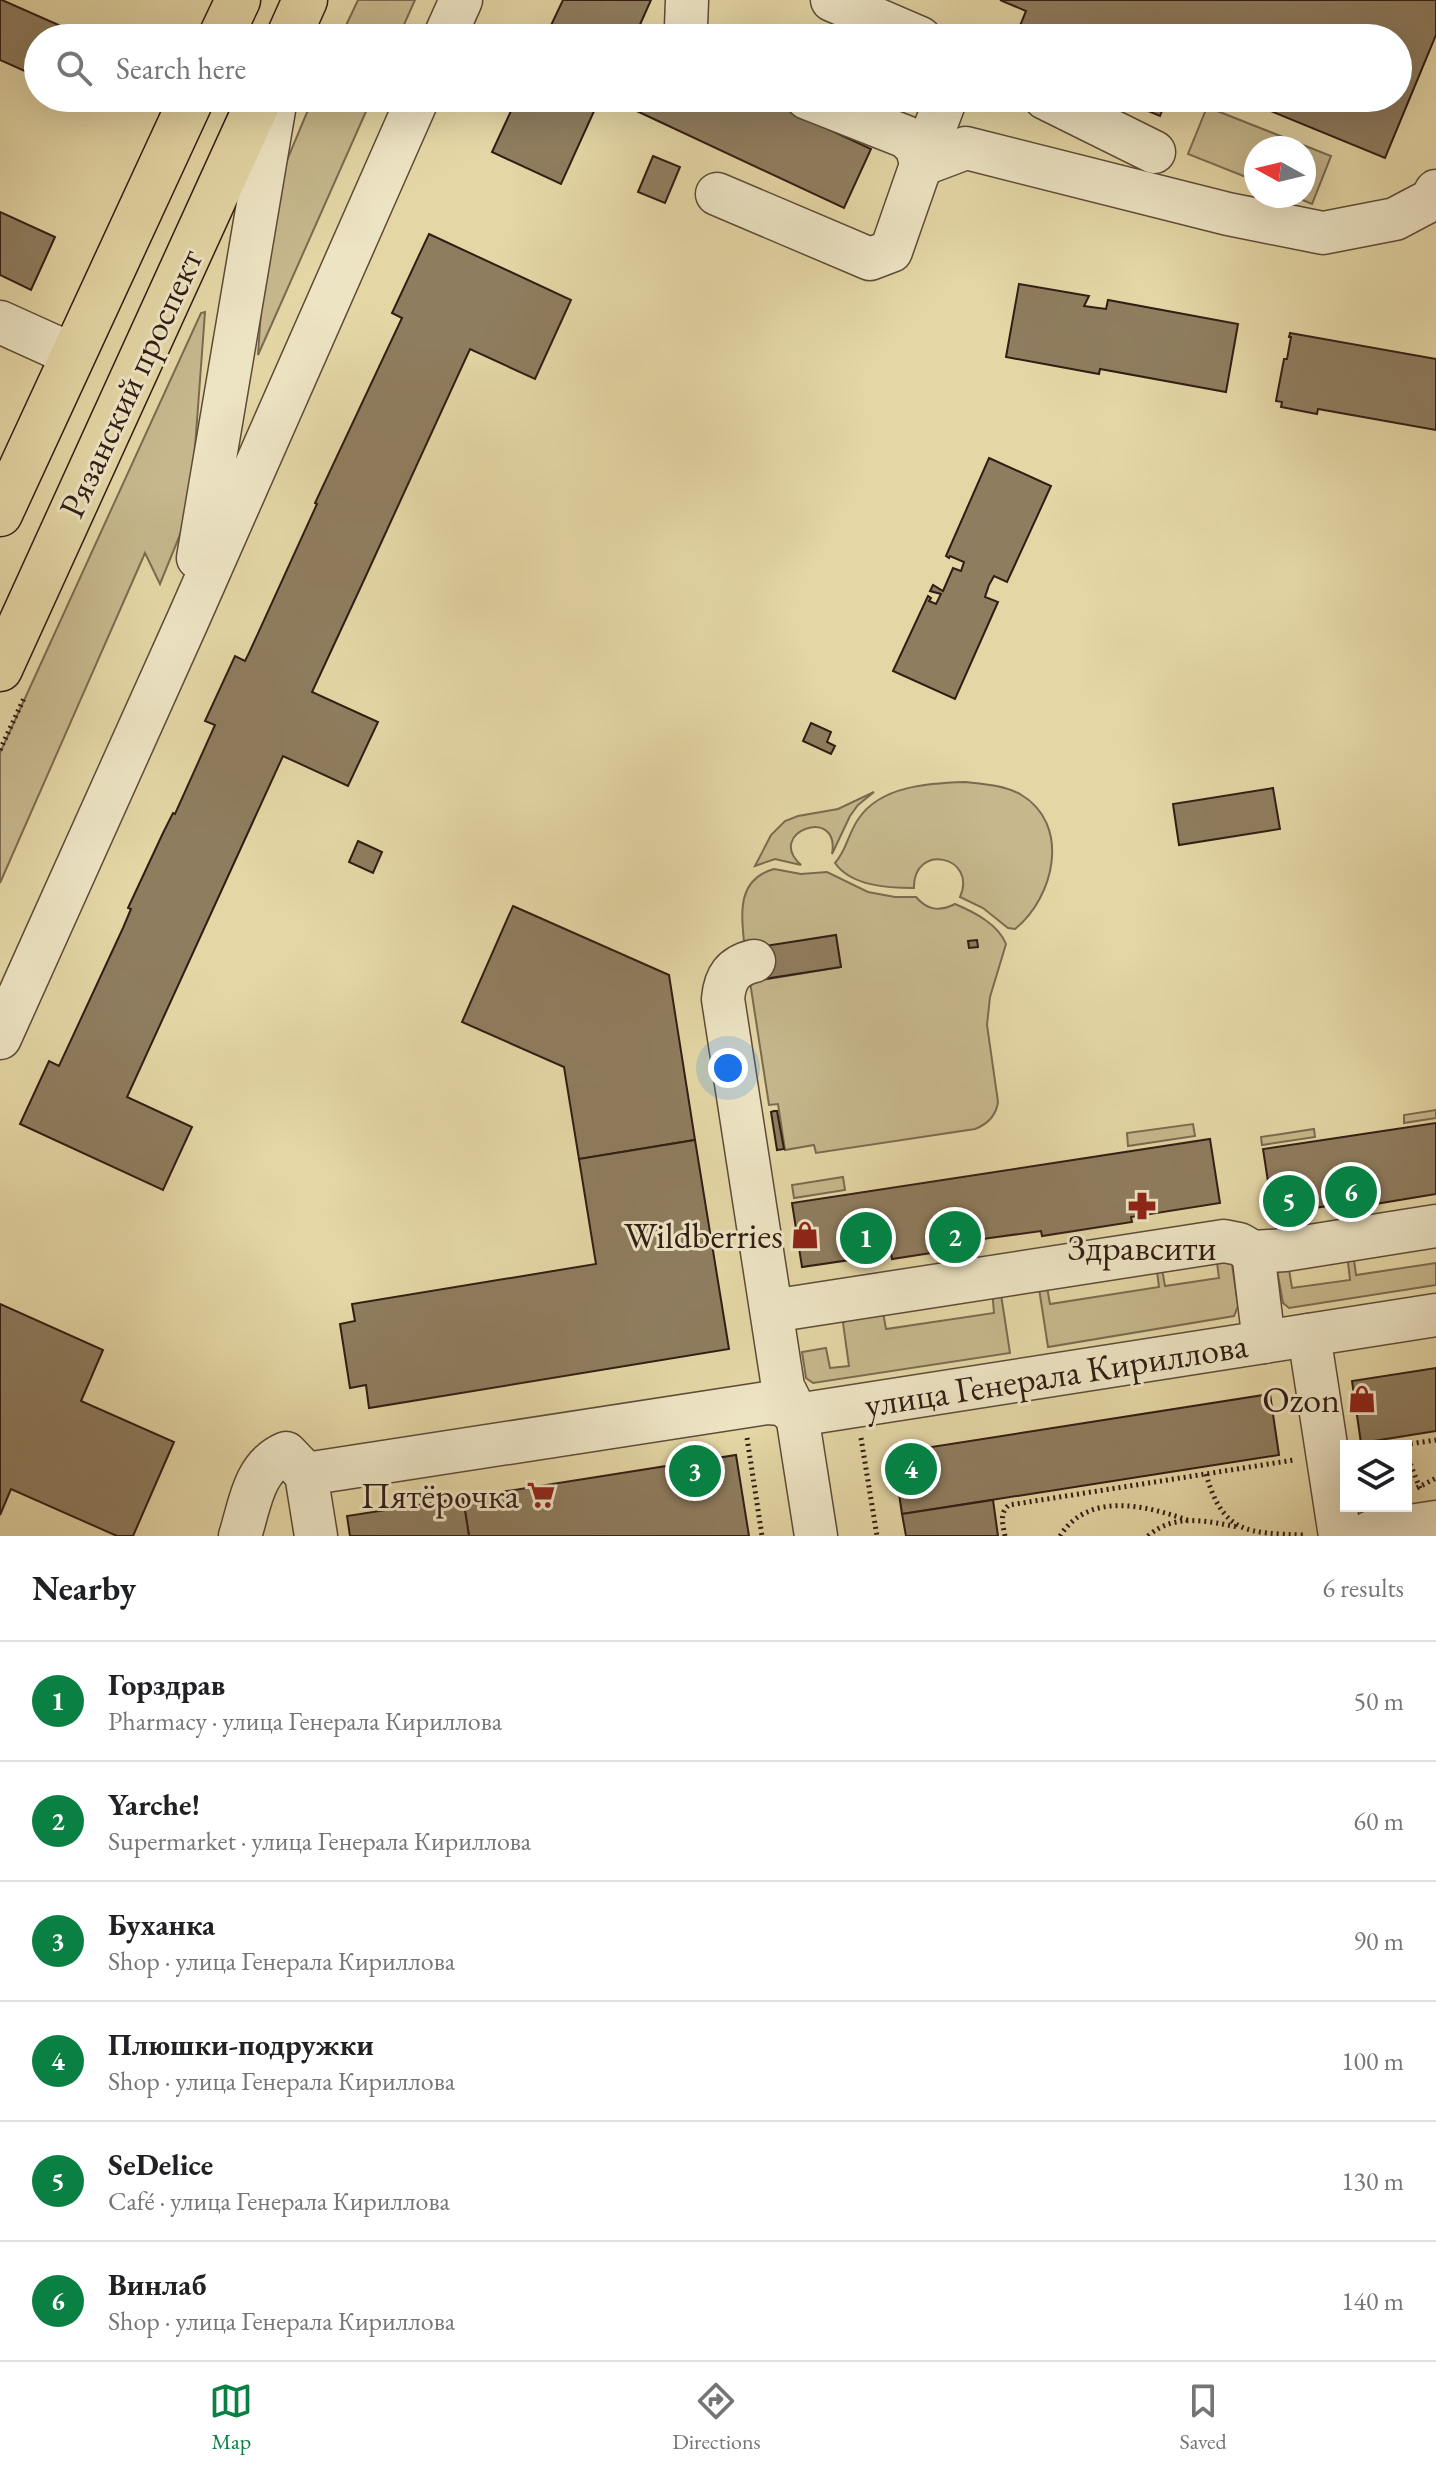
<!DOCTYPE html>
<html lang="en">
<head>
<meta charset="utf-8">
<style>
  body { margin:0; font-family:"EB Garamond",serif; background:#f6f6f6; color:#202124 }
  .controls { position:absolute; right:24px; bottom:24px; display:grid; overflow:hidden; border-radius:0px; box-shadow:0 8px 32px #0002 }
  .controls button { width:72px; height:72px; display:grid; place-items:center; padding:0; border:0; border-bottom:2px solid #e0e0e0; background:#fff; color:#202124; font:40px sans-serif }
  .compass { position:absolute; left:1244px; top:136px; width:72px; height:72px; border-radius:50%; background:#fff; box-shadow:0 8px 32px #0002; rotate:278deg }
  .you { position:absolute; left:728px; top:1068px; width:28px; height:28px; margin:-20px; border:6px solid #fff; border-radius:50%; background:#1a73e8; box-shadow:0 0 0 12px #1a73e833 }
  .badge { display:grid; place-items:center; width:52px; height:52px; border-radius:50%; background:#0b8043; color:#fff; font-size:26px; font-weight:700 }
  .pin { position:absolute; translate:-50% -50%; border:4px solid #fff; box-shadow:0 2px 8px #0006 }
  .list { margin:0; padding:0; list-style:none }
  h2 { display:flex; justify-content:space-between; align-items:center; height:104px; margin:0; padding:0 32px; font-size:34px }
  h2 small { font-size:26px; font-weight:400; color:#757577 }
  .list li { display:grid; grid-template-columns:52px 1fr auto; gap:24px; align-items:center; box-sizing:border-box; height:120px; padding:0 32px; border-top:2px solid #e0e0e0 }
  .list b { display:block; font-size:30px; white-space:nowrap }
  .list p { margin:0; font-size:26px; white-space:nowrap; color:#757577 }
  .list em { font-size:26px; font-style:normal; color:#757577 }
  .icon { flex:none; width:44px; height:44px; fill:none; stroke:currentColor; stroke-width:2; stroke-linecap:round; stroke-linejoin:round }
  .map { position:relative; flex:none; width:1436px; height:1536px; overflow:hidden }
  .search { position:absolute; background:#fff; box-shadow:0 8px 32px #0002; left:24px; right:24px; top:24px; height:88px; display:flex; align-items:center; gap:20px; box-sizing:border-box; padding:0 28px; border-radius:44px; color:#757577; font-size:30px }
  .sheet { height:824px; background:#fff }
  nav { display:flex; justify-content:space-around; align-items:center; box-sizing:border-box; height:112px; border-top:2px solid #e0e0e0; background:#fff; font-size:22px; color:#757577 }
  nav a { display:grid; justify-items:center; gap:4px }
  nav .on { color:#0b8043 }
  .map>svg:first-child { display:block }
  .green { fill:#c6b78c; stroke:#7c6a50; stroke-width:2 }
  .building { fill:#8f7d5f; stroke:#321d14; stroke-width:2 }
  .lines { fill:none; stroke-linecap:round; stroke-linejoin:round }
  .minor-casing { stroke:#5e4b38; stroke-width:45 }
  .major-casing { stroke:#321d14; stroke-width:47 }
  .path { stroke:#321d14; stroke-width:5; stroke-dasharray:2 4; stroke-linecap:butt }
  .minor { stroke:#ede4c4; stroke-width:42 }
  .major { stroke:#e4d6a5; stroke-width:44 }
  .labels { text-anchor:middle; stroke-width:6; stroke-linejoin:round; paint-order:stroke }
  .street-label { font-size:36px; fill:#321d14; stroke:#ede4c4 }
  .poi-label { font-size:36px; fill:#321d14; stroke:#ede4c4; text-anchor:end }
</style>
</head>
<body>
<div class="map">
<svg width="1436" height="1536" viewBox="0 0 1436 1536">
  <rect width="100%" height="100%" fill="#e4d6a5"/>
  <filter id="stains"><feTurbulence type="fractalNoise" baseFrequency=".0025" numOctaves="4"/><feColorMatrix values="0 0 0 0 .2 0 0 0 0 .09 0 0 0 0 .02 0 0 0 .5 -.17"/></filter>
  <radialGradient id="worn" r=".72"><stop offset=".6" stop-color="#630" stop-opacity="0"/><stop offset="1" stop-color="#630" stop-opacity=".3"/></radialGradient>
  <!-- green -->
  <g class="green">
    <polygon points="358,0 415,0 398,38 340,38"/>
    <polygon points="313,98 372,98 258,355 266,236 277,184"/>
    <polygon points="1207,107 1331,156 1312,204 1293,196 1304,196 1304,148 1256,148 1256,181 1188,154"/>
    <polygon points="205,312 191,502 188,515 160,584 145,553 0,883 0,753 201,313"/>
    <path d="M965,782C983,784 1003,785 1020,794C1072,824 1054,898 1015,929L1008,928L983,908L960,897C978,856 913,842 914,888C888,888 851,886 835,863C847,850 848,833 859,818C881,786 929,783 965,782Z"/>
    <path d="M874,792L858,805L850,816L832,854C841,805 764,832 801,865L775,859L755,866L771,835L785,821L798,816L838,809Z"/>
    <path d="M774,869L801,874L827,872L868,892L895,897H916C927,910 939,912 955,904C974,912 998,924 1006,944L990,997L987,1025L998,1102C996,1116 988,1124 975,1129L816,1153L814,1145L785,1150L778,1104L769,1105L750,982L841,967L745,952C742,918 734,880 774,869Z"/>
    <polygon points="1436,1110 1436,1118 1404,1123 1404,1115"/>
    <polygon points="1193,1124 1195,1136 1128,1146 1127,1133"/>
    <polygon points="1314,1129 1315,1137 1262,1145 1261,1137"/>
    <polygon points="843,1177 845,1190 794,1198 792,1185"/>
    <polygon points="1353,1252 1356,1275 1436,1263 1436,1285 1289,1308 1283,1303 1277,1270 1288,1263 1292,1288 1350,1280 1347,1253"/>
    <polygon points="1216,1255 1231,1257 1238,1306 1234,1316 1048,1347 1038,1282 1046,1281 1050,1304 1159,1287 1156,1264 1161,1263 1165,1286 1219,1278"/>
    <polygon points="1000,1288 1010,1353 813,1383 806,1378 802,1352 826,1348 830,1368 849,1366 843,1323 860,1309 882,1306 886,1329 994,1313 992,1289"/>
  </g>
  <!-- building -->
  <g class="building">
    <polygon points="0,0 2,0 88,38 38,38 38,77 0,60"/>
    <polygon points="563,0 651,0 634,38 545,38"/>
    <polygon points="1000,0 1436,0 1436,35 1385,158 1239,98 1398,98 1398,38 1015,38 1026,11"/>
    <polygon points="87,98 116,98 111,109"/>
    <polygon points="517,98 600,98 561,184 492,152"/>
    <polygon points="609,98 761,98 871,149 844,208"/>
    <polygon points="1117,98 1167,98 1160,116"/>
    <polygon points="653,156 680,167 665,203 638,192"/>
    <polygon points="0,212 55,237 31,290 0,275"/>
    <polygon points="429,234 571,300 535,379 470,349 364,580 312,692 378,722 348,786 283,756 127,1097 192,1127 163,1190 20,1124 49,1061 59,1066 123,928 131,909 128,908 163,833 173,813 175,814 215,725 205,721 235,656 245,661 249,653 317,504 315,503 402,318 392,313"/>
    <polygon points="1019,284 1089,296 1084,306 1091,307 1106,309 1108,300 1238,324 1226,392 1100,369 1099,374 1006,357"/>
    <polygon points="1290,333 1436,359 1436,430 1318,409 1317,414 1281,407 1282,402 1276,401 1284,359 1287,359 1291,337 1289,337"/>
    <polygon points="989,458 1051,486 1007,582 994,576 989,585 985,597 998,602 955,699 893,671 928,596 931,598 929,601 936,604 941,594 930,591 933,585 943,591 953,568 961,571 964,562 950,556 949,558 946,556"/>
    <polygon points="811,723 831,732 827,742 835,746 831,754 803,741"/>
    <polygon points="1273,788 1280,829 1179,845 1173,804"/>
    <polygon points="358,841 382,852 373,873 349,862"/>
    <polygon points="513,906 669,975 695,1140 579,1159 564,1067 462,1022"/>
    <polygon points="836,935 841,967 758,980 753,948"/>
    <polygon points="977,940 978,947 969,948 968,941"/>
    <polygon points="774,1111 777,1111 784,1149 777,1150 771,1112"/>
    <polygon points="1436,1123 1436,1194 1363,1206 1362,1201 1273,1214 1263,1149"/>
    <polygon points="1210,1139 1220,1203 1131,1217 1132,1222 1042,1236 1041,1231 982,1239 983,1245 892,1259 891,1254 802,1267 792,1203"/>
    <polygon points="695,1140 729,1349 369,1408 366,1385 350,1388 340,1324 355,1321 352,1304 596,1264 579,1159"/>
    <polygon points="0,1304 103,1350 81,1401 174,1442 133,1536 117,1536 11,1489 0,1515"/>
    <polygon points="1436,1368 1436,1431 1361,1443 1352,1381"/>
    <polygon points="1270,1394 1279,1455 902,1514 893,1453"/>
    <polygon points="736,1455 749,1536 469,1536 463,1498"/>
    <polygon points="463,1498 469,1536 350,1536 347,1516"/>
    <polygon points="993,1500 998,1536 906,1536 902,1514"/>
  </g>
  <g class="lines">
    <defs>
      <g id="minor">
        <polyline points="687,0 686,27 689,38"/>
        <polyline points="832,0 920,38"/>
        <polyline points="444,38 461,0"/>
        <polyline points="1045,98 1154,152"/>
        <polyline points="921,165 966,148 1228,214 1323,233 1395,219 1431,200 1436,191"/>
        <polyline points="921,165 946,98"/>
        <polyline points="717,194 870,259 891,251 921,165 917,148 906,137 807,98"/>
        <polyline points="0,322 73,355"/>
        <polyline points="198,558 276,98"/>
        <path d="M754,961C733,966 725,977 723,999L783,1387L797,1415L816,1536"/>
        <polyline points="0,1038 187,622 418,98"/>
        <polyline points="1253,1252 1264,1342"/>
        <polyline points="772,1311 1224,1241 1239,1244 1253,1252 1285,1250 1436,1226"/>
        <polyline points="1309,1335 1340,1536"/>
        <polyline points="797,1415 1436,1315"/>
        <polyline points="1371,1532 1436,1522"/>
        <path d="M240,1536C250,1505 253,1467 286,1453L306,1474"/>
        <polyline points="316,1536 306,1474 767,1403 782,1404 797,1415"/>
      </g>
      <g id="major">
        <polyline points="220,38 238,0"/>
        <polyline points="288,38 305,0"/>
        <polyline points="0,514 192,98"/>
        <polyline points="0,669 260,98"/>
      </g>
    </defs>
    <!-- minor casing -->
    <use href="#minor" class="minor-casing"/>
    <!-- major casing -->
    <use href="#major" class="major-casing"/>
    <!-- path -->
    <g class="path">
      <polyline points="0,750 25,696"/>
      <polyline points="747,1438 762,1536"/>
      <polyline points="861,1438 877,1536"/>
      <polyline points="1406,1447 1409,1444 1436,1440"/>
      <polyline points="1406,1453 1421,1491"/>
      <path d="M1206,1474C1223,1534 1248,1533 1304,1535"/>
      <polyline points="1417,1488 1436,1478"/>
      <path d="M1005,1536C1003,1525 999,1513 1009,1505L1294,1460"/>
      <path d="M1060,1536C1089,1490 1148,1506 1190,1521"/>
      <path d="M1148,1536C1174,1513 1207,1521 1238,1527"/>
    </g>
    <!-- minor -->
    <use href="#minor" class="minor"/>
    <!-- major -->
    <use href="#major" class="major"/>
  </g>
  <!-- icons -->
  <defs>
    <symbol id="pharmacy-bare" viewBox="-9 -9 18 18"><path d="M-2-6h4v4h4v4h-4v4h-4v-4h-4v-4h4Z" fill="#8f2418" stroke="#ede4c4" stroke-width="2.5" paint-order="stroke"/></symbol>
    <symbol id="shop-bare" viewBox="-9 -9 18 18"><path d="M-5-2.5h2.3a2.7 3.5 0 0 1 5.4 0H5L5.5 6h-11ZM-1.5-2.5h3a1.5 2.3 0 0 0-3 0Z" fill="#8f2418" stroke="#ede4c4" stroke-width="2.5" paint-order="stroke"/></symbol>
    <symbol id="supermarket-bare" viewBox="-9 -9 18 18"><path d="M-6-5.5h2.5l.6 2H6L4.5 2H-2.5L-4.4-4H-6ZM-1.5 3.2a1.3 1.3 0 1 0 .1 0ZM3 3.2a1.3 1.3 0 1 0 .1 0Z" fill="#8f2418" stroke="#ede4c4" stroke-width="2.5" paint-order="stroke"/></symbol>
  </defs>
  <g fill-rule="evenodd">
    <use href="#pharmacy-bare" x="1122" y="1186" width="40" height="40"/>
    <use href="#shop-bare" x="785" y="1215" width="40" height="40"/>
    <use href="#shop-bare" x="1342" y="1379" width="40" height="40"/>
    <use href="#supermarket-bare" x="521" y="1475" width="40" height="40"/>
  </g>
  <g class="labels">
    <!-- street labels -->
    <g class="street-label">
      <text transform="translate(130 383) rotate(-65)" y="13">Рязанский проспект</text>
      <text transform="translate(1056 1374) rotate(-9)" y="13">улица Генерала Кириллова</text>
    </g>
    <!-- poi labels -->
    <g class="poi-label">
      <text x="783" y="1248">Wildberries</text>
      <text x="1142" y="1260" text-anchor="middle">Здравсити</text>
      <text x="1340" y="1412">Ozon</text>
      <text x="519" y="1508">Пятёрочка</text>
    </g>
  </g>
  <rect width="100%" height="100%" filter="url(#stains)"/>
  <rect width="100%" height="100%" fill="url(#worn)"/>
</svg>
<div class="controls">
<button><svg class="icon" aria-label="layers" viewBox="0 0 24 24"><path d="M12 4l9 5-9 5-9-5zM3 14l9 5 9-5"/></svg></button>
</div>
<svg class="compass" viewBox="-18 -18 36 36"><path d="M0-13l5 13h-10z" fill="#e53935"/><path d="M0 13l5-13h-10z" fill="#757577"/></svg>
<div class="you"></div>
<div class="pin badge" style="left:866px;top:1238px">1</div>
<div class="pin badge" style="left:955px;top:1237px">2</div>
<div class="pin badge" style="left:695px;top:1471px">3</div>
<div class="pin badge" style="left:911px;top:1469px">4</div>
<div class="pin badge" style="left:1289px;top:1201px">5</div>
<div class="pin badge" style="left:1351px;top:1192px">6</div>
<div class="search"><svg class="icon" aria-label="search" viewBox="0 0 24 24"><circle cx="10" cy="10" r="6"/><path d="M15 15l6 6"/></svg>Search here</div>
</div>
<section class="sheet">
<h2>Nearby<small>6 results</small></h2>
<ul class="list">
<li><span class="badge">1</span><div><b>Горздрав</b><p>Pharmacy · улица Генерала Кириллова</p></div><em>50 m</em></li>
<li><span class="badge">2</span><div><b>Yarche!</b><p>Supermarket · улица Генерала Кириллова</p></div><em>60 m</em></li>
<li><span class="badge">3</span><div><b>Буханка</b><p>Shop · улица Генерала Кириллова</p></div><em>90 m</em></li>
<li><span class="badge">4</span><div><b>Плюшки-подружки</b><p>Shop · улица Генерала Кириллова</p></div><em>100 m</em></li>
<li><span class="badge">5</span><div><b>SeDelice</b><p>Café · улица Генерала Кириллова</p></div><em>130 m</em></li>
<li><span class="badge">6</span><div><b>Винлаб</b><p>Shop · улица Генерала Кириллова</p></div><em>140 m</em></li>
</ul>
</section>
<nav>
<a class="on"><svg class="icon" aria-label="map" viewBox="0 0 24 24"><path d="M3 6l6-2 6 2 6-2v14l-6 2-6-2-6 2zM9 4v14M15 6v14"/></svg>Map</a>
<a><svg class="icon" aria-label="directions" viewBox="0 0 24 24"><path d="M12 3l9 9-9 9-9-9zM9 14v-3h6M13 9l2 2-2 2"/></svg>Directions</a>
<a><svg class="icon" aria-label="saved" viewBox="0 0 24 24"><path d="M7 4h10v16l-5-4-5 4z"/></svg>Saved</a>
</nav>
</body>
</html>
